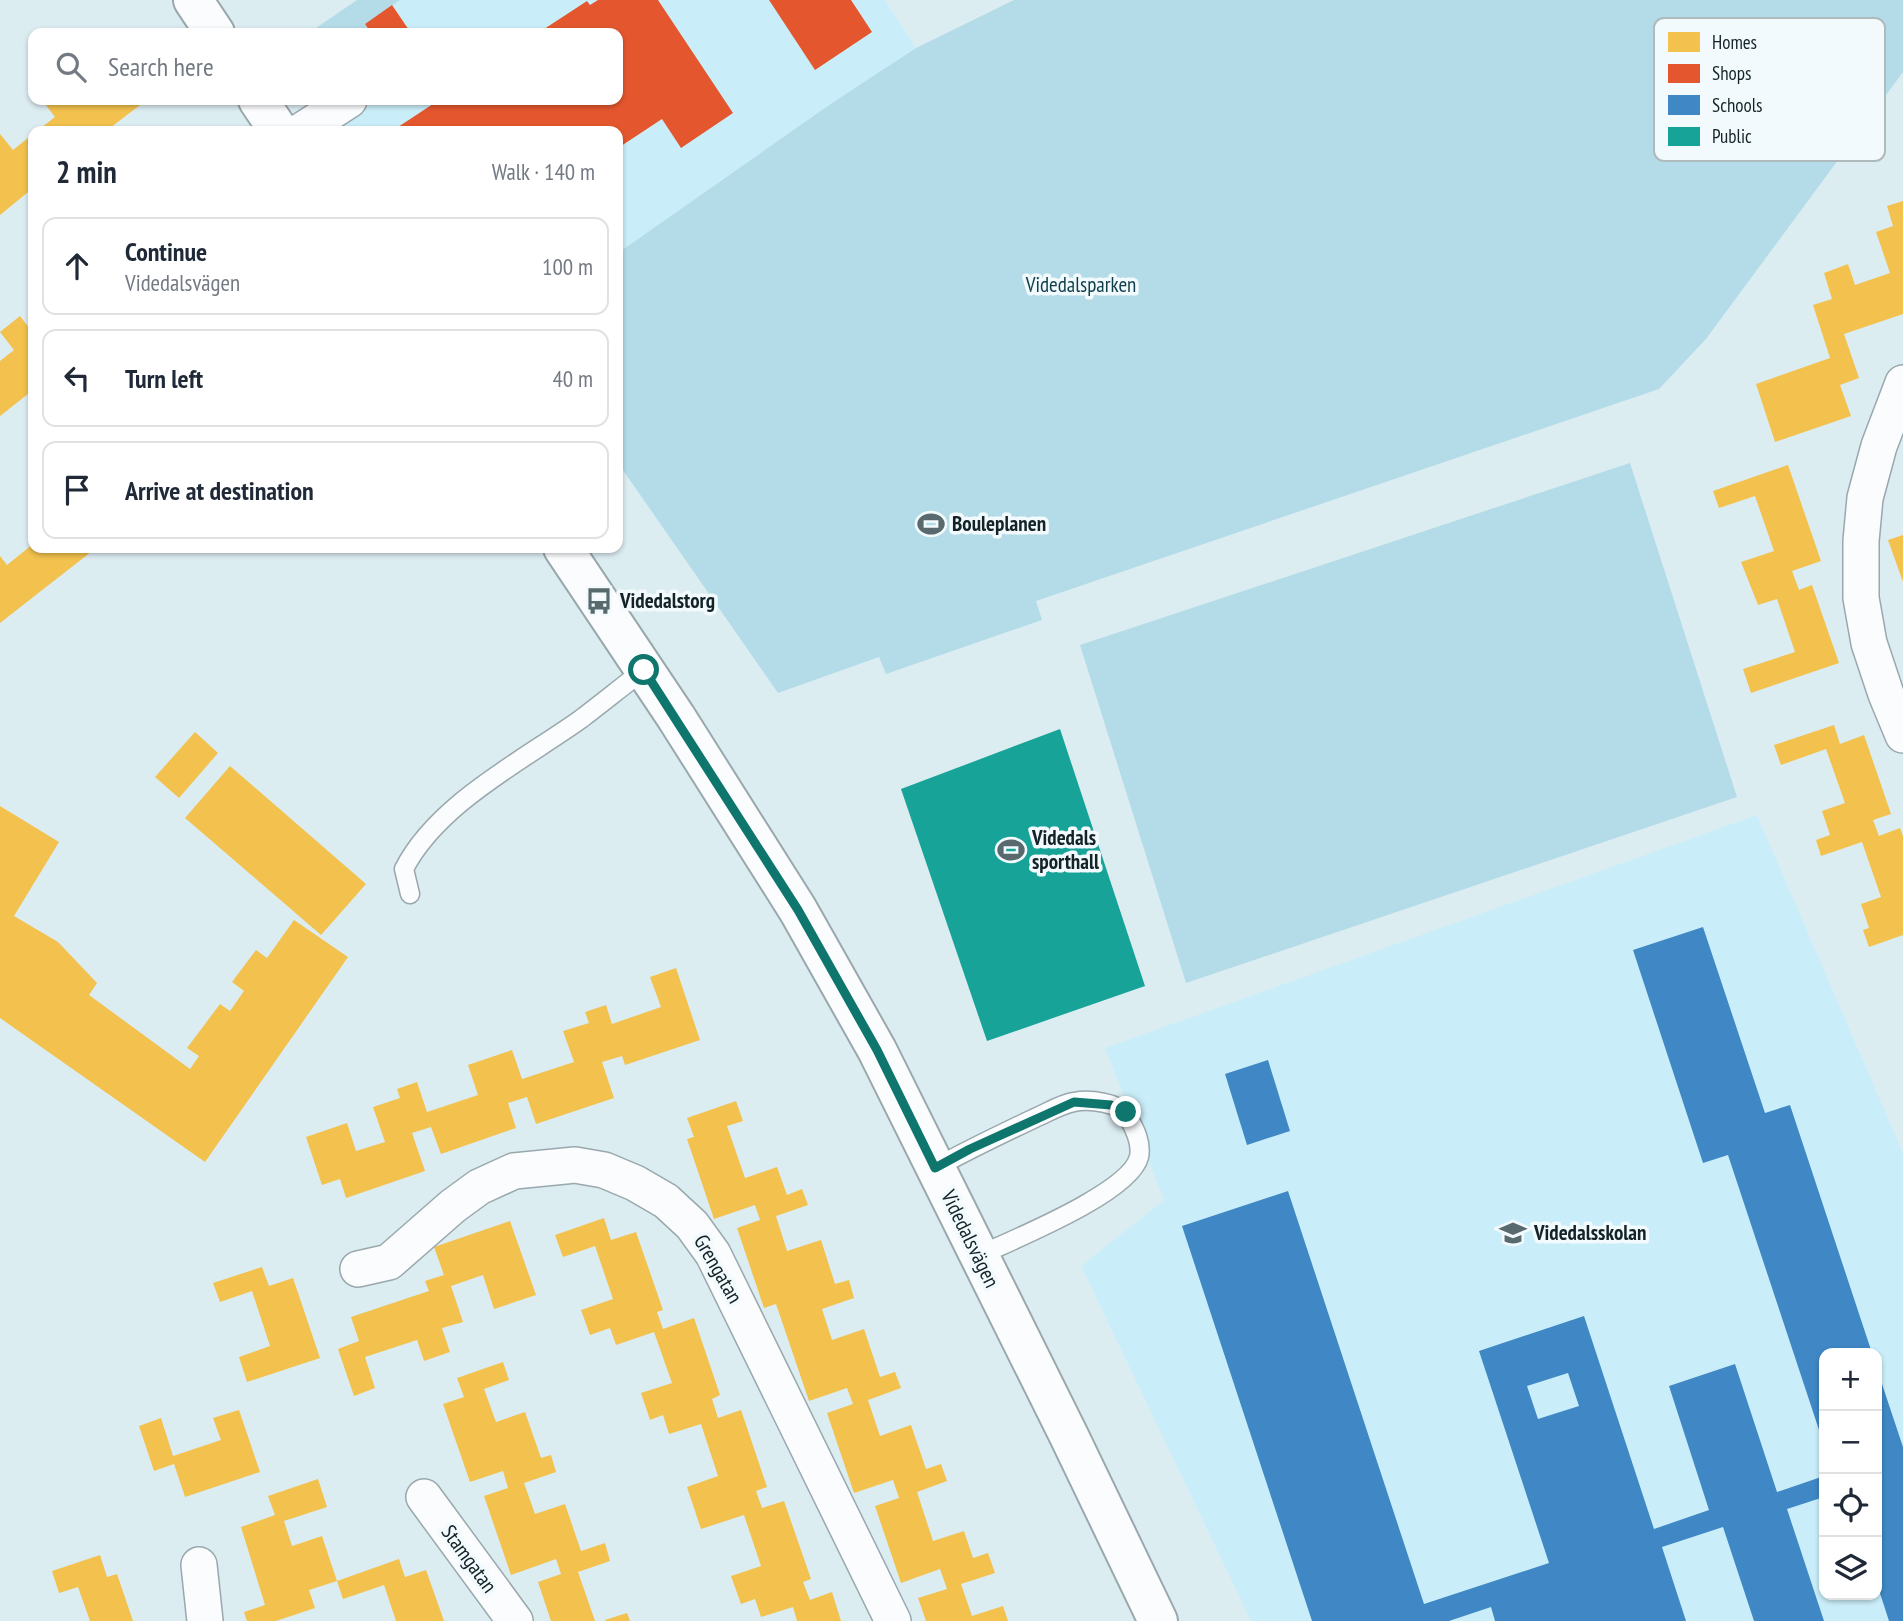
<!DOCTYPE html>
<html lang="en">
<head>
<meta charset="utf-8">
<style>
  body { margin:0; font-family:"PT Sans Narrow",sans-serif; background:#f6f6f7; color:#1f2937 }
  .controls { position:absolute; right:21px; bottom:21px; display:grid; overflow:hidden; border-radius:14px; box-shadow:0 2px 5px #0004 }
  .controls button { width:63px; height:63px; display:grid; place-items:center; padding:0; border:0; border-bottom:2px solid #e0e1e3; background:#fff; color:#1f2937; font:35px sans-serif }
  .stop { position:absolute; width:21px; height:21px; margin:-16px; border:5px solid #0f766e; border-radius:50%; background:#fff }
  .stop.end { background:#0f766e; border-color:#fff; box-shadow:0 2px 7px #0008 }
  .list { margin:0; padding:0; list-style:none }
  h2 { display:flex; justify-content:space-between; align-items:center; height:91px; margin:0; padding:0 28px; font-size:30px }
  h2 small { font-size:23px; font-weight:400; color:#747a83 }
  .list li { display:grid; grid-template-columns:46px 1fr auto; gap:21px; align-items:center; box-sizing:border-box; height:98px; margin:0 14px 14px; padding:0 14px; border:2px solid #e0e1e3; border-radius:14px }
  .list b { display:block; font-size:26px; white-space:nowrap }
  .list p { margin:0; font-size:23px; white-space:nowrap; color:#747a83 }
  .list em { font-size:23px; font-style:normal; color:#747a83 }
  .icon { flex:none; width:38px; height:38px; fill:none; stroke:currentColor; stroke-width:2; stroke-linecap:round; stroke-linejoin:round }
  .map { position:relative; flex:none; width:1903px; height:1621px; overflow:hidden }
  .search { position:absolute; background:#fff; box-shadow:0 2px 5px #0004; left:28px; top:28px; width:595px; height:77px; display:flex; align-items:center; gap:18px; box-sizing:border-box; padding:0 24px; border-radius:14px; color:#747a83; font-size:26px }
  .panel { position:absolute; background:#fff; box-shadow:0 2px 5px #0004; left:28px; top:126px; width:595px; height:427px; border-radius:14px }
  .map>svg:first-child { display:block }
  .built { fill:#caeef9; fill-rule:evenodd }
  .green { fill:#b4dce8 }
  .homes { fill:#f2c14e }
  .shops { fill:#e4572e }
  .schools { fill:#3f88c5; fill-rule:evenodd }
  .public { fill:#17a398 }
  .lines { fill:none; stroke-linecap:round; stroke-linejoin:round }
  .lane-casing { stroke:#99a8ad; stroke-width:21 }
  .street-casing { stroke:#99a8ad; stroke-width:38 }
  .secondary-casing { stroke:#99a8ad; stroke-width:42 }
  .lane { stroke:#fafcfd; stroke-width:18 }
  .street { stroke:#fafcfd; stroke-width:35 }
  .secondary { stroke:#fafcfd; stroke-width:38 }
  .route { stroke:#0f766e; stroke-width:9 }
  .labels { text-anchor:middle; stroke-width:7; stroke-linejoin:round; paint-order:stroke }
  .park-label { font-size:21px; fill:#0f3e4a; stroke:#f2fafd }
  .poi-label { font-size:21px; font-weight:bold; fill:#132327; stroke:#f2fafd; text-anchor:start }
  .street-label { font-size:21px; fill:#132327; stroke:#f2fafd }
  .key { fill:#f2fafd; stroke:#afbabd; stroke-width:2 }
  .key-label { font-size:19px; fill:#132327 }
</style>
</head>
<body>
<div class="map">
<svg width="1903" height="1621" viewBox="0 0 1903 1621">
  <rect width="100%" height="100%" fill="#dcedf2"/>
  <!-- built -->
  <g class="built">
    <polygon points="400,0 885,0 916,48 832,103 618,253 618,131 314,131 300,110 320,100 618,100 618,33 371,33 365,24"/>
    <path d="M1757,815L1903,1153V1621H1251L1081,1266L1164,1200L1105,1048ZM1824,1353H1877V1595H1824Z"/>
  </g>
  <!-- green -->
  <g class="green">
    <polygon points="357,0 400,0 365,24 371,33 319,33 316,28"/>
    <polygon points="1014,0 1903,0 1903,72 1706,339 1659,389 1036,601 1042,620 886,674 879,657 778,693 618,463 618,253 832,103 916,48"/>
    <polygon points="1630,463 1737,797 1186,983 1080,645"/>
  </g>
  <!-- homes -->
  <g class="homes">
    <polygon points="42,100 143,100 144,102 106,131 37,131 55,117"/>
    <polygon points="0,134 13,150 33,134 33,188 0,215"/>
    <polygon points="1903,201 1903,314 1844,334 1859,378 1840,385 1851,416 1775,442 1756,384 1830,358 1813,305 1832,299 1824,273 1848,264 1855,285 1890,273 1876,232 1893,226 1887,206"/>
    <polygon points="20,316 33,333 33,390 0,416 0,361 14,350 0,332"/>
    <polygon points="1788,465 1821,561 1792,571 1799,590 1812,585 1839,663 1751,693 1743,669 1795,652 1777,599 1758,605 1741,562 1774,551 1755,496 1719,508 1713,491"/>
    <polygon points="1903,535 1903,582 1888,540"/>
    <polygon points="33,544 33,548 96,548 0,623 0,556 7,565"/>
    <polygon points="1834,725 1840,744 1864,735 1891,814 1873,820 1879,836 1900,828 1903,836 1903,935 1869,947 1863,930 1869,928 1861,904 1881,897 1862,842 1821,856 1816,840 1830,835 1822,811 1845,803 1826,749 1781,765 1774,745"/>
    <polygon points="195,732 218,753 179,798 155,777"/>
    <polygon points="230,766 366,884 321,935 185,818"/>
    <polygon points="0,806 59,842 14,916 58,942 97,983 89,995 190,1069 199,1056 187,1048 220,1004 230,1011 244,991 232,982 256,950 267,958 294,920 348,957 205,1162 0,1018"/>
    <polygon points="676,968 700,1040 625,1065 622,1056 602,1062 614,1098 536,1124 527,1097 508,1103 516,1128 441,1154 431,1127 412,1133 425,1171 346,1198 340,1179 322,1185 306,1137 347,1123 356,1151 385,1142 373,1107 400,1098 397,1089 417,1082 427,1112 478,1095 468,1065 512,1050 522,1079 574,1062 563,1031 589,1023 585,1012 606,1005 612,1024 661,1007 650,977"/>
    <polygon points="736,1101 743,1121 727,1126 745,1178 777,1167 787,1195 802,1189 808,1205 776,1216 787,1251 821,1240 835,1284 849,1280 854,1298 822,1309 832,1340 864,1329 880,1377 895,1372 901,1388 868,1400 880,1436 911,1425 926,1469 941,1464 947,1481 917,1492 933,1541 964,1531 973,1558 988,1553 995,1573 961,1584 972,1616 1003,1606 1008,1621 926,1621 918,1598 947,1589 940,1569 901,1583 875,1506 899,1498 893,1480 854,1493 827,1413 853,1404 847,1388 809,1401 776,1304 764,1308 737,1228 760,1220 755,1205 714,1219 687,1139 694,1137 687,1118"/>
    <polygon points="604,1218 611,1240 636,1232 663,1310 657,1312 663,1329 694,1318 720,1395 712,1399 718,1418 741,1410 767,1487 756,1491 762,1508 784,1501 811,1579 803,1582 810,1600 832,1592 841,1621 797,1621 793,1607 761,1617 755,1599 741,1604 731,1576 761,1566 744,1515 701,1529 687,1487 718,1476 701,1424 669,1434 663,1415 650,1420 641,1393 672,1383 654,1332 616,1345 610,1328 590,1335 581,1310 613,1299 595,1246 563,1257 555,1235"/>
    <polygon points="510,1221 536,1295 494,1309 483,1275 451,1286 463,1322 442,1328 450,1352 424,1361 417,1340 365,1357 375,1388 354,1396 338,1349 359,1341 351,1317 429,1291 425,1281 444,1275 434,1247"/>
    <polygon points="262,1267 269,1286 293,1278 320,1358 247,1382 239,1357 270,1346 252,1291 220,1302 213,1283"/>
    <polygon points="503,1362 509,1380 484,1389 496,1422 525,1412 541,1458 551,1455 556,1472 524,1483 535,1514 565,1504 581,1551 605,1543 610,1561 578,1572 595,1621 551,1621 538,1582 561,1574 556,1559 511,1575 484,1496 508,1488 503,1471 470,1482 443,1404 464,1397 457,1378"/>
    <polygon points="239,1410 260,1472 185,1497 174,1464 154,1471 139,1426 161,1418 173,1456 221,1440 213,1418"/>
    <polygon points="318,1479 327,1507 284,1521 292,1546 322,1536 337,1581 399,1559 405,1577 426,1570 444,1621 396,1621 384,1585 343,1599 337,1581 309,1590 315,1608 276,1621 247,1621 244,1612 265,1605 241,1527 275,1515 268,1496"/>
    <polygon points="100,1555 107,1577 117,1574 133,1621 90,1621 78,1587 59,1593 52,1571"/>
    <polygon points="627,1613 630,1621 605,1621 605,1620"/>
  </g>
  <!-- shops -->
  <g class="shops">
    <polygon points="598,0 658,0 733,113 681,148 662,119 618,148 618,131 392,131 439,100 618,100 618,33 538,33 587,1 590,5"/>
    <polygon points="769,0 851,0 872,32 815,70"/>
    <polygon points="392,5 411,33 371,33 365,24"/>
  </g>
  <!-- schools -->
  <g class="schools">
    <polygon points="1703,927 1765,1113 1790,1105 1872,1353 1824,1353 1824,1445 1728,1155 1703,1163 1633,950"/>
    <polygon points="1268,1060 1290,1131 1247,1145 1225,1074"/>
    <path d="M1288,1191L1424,1604L1549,1563L1479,1351L1584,1316L1654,1529L1709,1510L1669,1386L1735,1364L1777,1492L1824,1476V1497L1787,1509L1824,1621H1754L1723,1527L1662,1547L1686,1621H1495L1491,1607L1449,1621H1312L1182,1226ZM1568,1373L1579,1406L1538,1419L1527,1386Z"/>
    <polygon points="1877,1369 1903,1447 1903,1621 1889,1621 1877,1584"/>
  </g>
  <!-- public -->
  <polygon class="public" points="1060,729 1145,986 987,1041 901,789"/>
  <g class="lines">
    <defs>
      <g id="lane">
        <path d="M410,894L404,869C437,804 522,761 581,719C602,703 623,686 644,670"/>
        <path d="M935,1168C968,1150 1001,1134 1035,1118C1047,1113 1061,1104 1074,1102C1089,1099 1120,1102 1128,1117C1135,1129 1142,1143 1139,1157C1130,1193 1012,1240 978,1256"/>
      </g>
      <g id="street">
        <polyline points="301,131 349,100"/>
        <polyline points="1903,383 1879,446 1865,498 1861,541 1861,598 1869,643 1886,694 1903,735"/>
        <polyline points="358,1269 389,1262 453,1206 479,1187 514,1171 575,1165 604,1170 635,1183 666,1201 692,1225 713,1254 893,1621"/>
        <polyline points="424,1497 515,1621"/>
        <polyline points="199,1565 205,1621"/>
      </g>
      <g id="secondary">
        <polyline points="193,0 215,33"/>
        <polyline points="258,100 279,131"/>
        <polyline points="563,548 676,717 798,910 877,1050 1069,1436 1158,1621"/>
      </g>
    </defs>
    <!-- lane casing -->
    <use href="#lane" class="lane-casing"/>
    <!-- street casing -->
    <use href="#street" class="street-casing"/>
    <!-- secondary casing -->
    <use href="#secondary" class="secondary-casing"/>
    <!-- lane -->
    <use href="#lane" class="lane"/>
    <!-- street -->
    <use href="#street" class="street"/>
    <!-- secondary -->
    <use href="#secondary" class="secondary"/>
  </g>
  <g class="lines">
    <!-- route -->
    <polyline class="route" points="644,670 798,910 877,1050 935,1168 970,1149 1074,1102 1111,1105 1126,1112"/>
  </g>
  <!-- icons -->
  <defs>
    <symbol id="stadium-bare" viewBox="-9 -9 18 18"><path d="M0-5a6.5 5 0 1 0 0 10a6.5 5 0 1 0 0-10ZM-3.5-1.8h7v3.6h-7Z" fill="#596a6e" stroke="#f2fafd" stroke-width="2.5" paint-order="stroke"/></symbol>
    <symbol id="bus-bare" viewBox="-9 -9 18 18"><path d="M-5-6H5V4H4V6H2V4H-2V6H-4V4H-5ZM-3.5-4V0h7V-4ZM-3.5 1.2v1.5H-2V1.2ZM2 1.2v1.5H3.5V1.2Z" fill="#596a6e" stroke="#f2fafd" stroke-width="2.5" paint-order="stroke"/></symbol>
    <symbol id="school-bare" viewBox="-9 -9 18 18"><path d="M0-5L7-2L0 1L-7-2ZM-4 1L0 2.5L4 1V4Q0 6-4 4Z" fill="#596a6e" stroke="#f2fafd" stroke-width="2.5" paint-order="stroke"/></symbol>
  </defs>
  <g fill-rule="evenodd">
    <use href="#stadium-bare" x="912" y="505" width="38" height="38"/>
    <use href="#bus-bare" x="580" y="582" width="38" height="38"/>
    <use href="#stadium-bare" x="992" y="831" width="38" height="38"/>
    <use href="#school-bare" x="1494" y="1214" width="38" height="38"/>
  </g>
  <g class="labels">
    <!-- park labels -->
    <g class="park-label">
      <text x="1081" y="292">Videdalsparken</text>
    </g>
    <!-- poi labels -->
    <g class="poi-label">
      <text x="952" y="531">Bouleplanen</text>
      <text x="620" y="608">Videdalstorg</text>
      <text x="1032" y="845">Videdals<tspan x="1032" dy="24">sporthall</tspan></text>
      <text x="1534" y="1240">Videdalsskolan</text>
    </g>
    <!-- street labels -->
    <g class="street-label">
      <text transform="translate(970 1239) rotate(64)" y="7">Videdalsvägen</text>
      <text transform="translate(718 1269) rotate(60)" y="7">Grengatan</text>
      <text transform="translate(469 1559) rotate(54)" y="7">Stamgatan</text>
    </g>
  </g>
  <!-- legend -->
  <rect x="1654" y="18" width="231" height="143" rx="10" class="key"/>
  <rect x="1668" y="32" width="32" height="20" fill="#f2c14e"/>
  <rect x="1668" y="64" width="32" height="19" fill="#e4572e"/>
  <rect x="1668" y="95" width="32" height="20" fill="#3f88c5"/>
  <rect x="1668" y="127" width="32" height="19" fill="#17a398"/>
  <g class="key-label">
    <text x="1712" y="49">Homes</text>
    <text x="1712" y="80">Shops</text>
    <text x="1712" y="112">Schools</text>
    <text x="1712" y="143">Public</text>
  </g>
</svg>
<div class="controls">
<button>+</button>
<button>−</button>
<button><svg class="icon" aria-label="locate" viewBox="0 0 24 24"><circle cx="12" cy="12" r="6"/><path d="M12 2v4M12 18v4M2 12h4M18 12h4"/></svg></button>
<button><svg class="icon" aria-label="layers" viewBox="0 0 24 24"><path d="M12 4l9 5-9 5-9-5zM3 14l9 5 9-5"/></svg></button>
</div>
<div class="stop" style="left:644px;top:670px"></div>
<div class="stop end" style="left:1126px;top:1112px"></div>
<div class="search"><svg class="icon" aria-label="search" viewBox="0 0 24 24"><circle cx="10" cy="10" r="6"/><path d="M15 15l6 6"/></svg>Search here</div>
<section class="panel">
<h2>2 min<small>Walk · 140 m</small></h2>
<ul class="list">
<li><svg class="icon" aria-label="ahead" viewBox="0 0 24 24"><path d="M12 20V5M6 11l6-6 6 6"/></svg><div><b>Continue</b><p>Videdalsvägen</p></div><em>100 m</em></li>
<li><svg class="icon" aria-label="left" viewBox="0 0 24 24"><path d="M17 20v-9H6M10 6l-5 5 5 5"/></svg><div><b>Turn left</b></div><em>40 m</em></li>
<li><svg class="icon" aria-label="arrive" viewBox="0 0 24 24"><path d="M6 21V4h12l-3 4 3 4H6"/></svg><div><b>Arrive at destination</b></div></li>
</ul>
</section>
</div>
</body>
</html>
